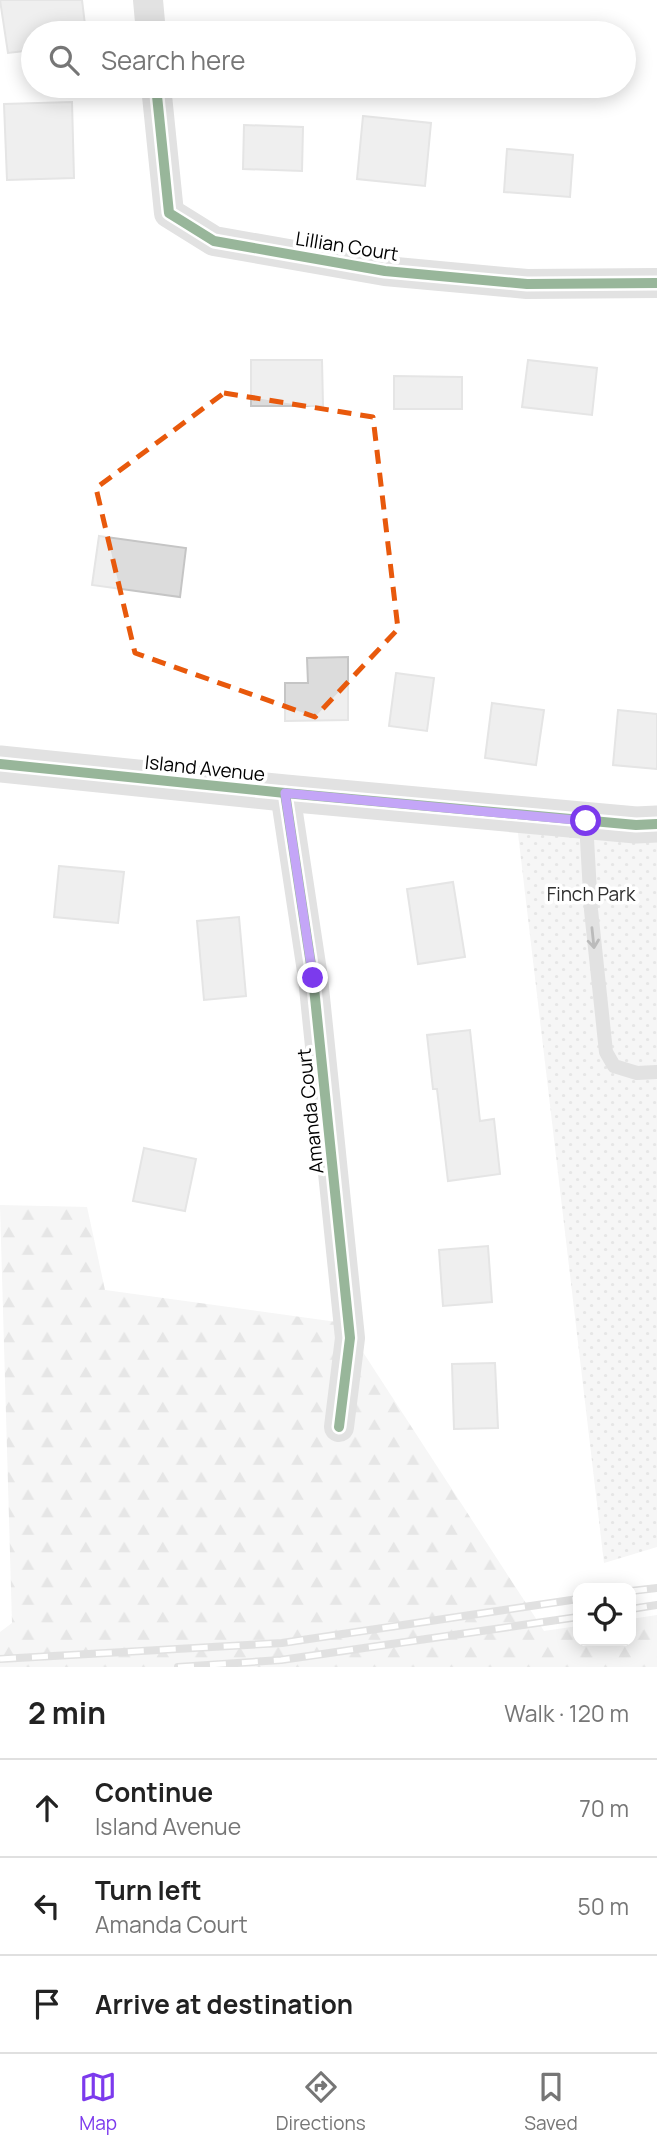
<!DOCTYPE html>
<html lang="en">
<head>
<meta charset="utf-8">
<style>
  body { margin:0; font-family:Manrope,sans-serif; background:#f6f6f6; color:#222 }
  .controls { position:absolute; right:21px; bottom:21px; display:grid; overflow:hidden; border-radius:14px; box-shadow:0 4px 18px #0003 }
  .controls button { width:63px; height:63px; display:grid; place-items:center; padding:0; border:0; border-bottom:2px solid #e0e0e0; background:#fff; color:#222; font:35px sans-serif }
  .stop { position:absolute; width:21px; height:21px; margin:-16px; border:5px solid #7c3aed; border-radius:50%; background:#fff }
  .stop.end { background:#7c3aed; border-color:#fff; box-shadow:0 2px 7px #0008 }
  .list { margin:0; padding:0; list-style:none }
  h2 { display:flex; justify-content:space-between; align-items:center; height:91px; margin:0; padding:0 28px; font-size:30px }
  h2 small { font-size:23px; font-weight:400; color:#767676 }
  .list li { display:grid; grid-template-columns:46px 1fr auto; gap:21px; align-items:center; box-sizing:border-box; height:98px; padding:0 28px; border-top:2px solid #e0e0e0 }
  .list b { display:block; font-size:26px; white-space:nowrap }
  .list p { margin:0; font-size:23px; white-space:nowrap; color:#767676 }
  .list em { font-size:23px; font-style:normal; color:#767676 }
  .icon { flex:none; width:38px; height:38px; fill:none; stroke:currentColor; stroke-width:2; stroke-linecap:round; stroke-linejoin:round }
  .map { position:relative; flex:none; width:657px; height:1667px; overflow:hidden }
  .search { position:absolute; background:#fff; box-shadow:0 4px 18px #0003; left:21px; right:21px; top:21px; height:77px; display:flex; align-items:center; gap:18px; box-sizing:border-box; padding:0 24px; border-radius:38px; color:#767676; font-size:26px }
  .sheet { height:385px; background:#fff }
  nav { display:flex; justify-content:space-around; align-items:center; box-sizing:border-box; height:98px; border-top:2px solid #e0e0e0; background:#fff; font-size:19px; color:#767676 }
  nav a { display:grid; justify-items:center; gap:4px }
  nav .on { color:#7c3aed }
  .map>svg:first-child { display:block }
  .forest { fill:url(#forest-firs) }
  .park { fill:url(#park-dots) }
  .building { fill:#dcdcdc; stroke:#c5c5c5; stroke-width:2 }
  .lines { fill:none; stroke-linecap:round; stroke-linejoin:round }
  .service { stroke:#bebebe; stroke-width:14 }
  .minor { stroke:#bebebe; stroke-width:30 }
  .tertiary { stroke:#bebebe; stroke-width:37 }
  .rail-casing { stroke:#bdbdbd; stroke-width:8 }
  .rail { stroke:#fff; stroke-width:5; stroke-dasharray:16; stroke-linecap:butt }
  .cycleway-casing { stroke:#fff; stroke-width:15 }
  .cycleway { stroke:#1b5e20; stroke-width:10 }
  .oneway { stroke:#686868 }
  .route { stroke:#7c3aed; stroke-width:9 }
  .marked { fill:none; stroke:#e8590c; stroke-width:5; stroke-dasharray:14 9; stroke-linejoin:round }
  .labels { text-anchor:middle; stroke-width:7; stroke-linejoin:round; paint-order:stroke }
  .street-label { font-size:19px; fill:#000; stroke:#fff }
  .park-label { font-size:19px; fill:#2f2f2f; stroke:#fff }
</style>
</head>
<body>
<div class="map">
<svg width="657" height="1667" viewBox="0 0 657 1667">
  <defs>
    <pattern id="forest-firs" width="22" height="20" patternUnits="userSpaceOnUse" patternTransform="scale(1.75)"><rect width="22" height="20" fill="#eaeaea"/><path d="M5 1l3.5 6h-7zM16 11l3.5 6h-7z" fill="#c7c7c7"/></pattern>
    <pattern id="park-dots" width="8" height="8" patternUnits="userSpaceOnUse" patternTransform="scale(1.75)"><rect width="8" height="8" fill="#eaeaea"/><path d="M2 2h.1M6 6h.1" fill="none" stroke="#c7c7c7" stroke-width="1.8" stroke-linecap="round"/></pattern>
  </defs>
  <rect width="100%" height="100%" fill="#fff"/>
  <!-- forest -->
  <polygon class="forest" points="0,1205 87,1207 105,1290 344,1323 544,1631 578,1626 578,1641 631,1641 631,1619 657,1615 657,1667 0,1667 0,1632 12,1623"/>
  <!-- park -->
  <polygon class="park" points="657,824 657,1547 604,1563 517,825"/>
  <!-- building -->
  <g class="building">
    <polygon points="0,0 82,0 86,33 33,33 33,50 8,53"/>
    <polygon points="72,102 74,178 7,180 4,104"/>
    <polygon points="363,116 431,123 425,186 357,179"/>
    <polygon points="244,125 303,127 302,171 243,169"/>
    <polygon points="507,149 573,155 570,197 504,192"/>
    <polygon points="251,360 322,360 323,406 251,406"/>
    <polygon points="528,360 597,368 592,415 522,407"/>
    <polygon points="394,376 462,377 462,409 394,409"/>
    <polygon points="99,536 186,548 180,597 92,585"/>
    <polygon points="348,657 348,720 285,721 285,683 308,683 307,658"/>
    <polygon points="396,673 434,678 427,731 389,726"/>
    <polygon points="492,703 544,710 536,765 485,758"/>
    <polygon points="618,710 657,714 657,769 613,765"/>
    <polygon points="59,866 124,872 118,923 54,917"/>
    <polygon points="453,882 465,957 418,964 407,889"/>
    <polygon points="239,917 246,996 204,1000 197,921"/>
    <polygon points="470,1030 480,1121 494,1119 500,1174 448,1181 437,1089 433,1089 427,1035"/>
    <polygon points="144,1148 196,1159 185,1211 133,1201"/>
    <polygon points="488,1246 492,1302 443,1306 439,1250"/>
    <polygon points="495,1363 498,1428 454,1429 452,1364"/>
  </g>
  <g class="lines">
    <!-- service -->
    <polyline class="service" points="586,822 591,910 606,1052 614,1066 637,1073 657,1072"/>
    <!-- minor -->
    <g class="minor">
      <polyline points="148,0 151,33"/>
      <polyline points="156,86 169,213 214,241 385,271 527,284 657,283"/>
      <polyline points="285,793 313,978 350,1338 339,1427"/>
    </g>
    <!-- tertiary -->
    <polyline class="tertiary" points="0,764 285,793 636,825 657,824"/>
    <defs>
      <g id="rail">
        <polyline points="631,1591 657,1588"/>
        <polyline points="631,1609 657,1605"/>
        <polyline points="0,1659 282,1643 578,1599"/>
        <polyline points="178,1667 281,1660 578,1617"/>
      </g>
    </defs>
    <!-- rail casing -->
    <use href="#rail" class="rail-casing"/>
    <!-- rail -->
    <use href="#rail" class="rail"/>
    <defs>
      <g id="cycleway">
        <polyline points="156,86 169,213 214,241 385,271 527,284 657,283"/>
        <polyline points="0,764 285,793 636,825 657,824"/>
        <polyline points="285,793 313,978 350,1338 339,1427"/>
      </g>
    </defs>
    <!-- cycleway casing -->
    <use href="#cycleway" class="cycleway-casing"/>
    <!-- cycleway -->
    <use href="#cycleway" class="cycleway"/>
  </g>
  <!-- one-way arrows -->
  <defs><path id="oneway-shaft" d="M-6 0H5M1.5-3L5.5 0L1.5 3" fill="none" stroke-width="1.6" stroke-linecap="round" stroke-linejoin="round" transform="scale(1.75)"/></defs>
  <use class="oneway" href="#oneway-shaft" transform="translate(593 938) rotate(84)"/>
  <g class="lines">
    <!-- route -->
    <polyline class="route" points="313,978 285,793 586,821"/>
  </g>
  <!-- marked area -->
  <path d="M0 0H657V1667H0ZM224,393L373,417L398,629L315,717L135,653L96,488Z" fill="#fff" fill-opacity=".55" fill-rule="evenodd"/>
  <path class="marked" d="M224,393L373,417L398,629L315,717L135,653L96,488Z"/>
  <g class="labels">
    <!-- street labels -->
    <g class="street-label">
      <text transform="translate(347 246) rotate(9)" y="7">Lillian Court</text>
      <text transform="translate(205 768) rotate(6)" y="7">Island Avenue</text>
      <text transform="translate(310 1111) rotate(-96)" y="7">Amanda Court</text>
    </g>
    <!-- park labels -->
    <g class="park-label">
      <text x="591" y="901">Finch Park</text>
    </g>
  </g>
</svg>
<div class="controls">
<button><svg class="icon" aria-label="locate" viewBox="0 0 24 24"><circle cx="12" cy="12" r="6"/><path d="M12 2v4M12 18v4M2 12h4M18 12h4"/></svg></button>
</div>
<div class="stop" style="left:586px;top:821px"></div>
<div class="stop end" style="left:313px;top:978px"></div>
<div class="search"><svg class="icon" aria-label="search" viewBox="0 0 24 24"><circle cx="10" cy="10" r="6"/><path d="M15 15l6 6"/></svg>Search here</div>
</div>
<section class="sheet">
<h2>2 min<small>Walk · 120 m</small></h2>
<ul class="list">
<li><svg class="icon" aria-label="ahead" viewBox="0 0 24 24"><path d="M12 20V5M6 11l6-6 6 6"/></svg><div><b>Continue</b><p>Island Avenue</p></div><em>70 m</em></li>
<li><svg class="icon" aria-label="left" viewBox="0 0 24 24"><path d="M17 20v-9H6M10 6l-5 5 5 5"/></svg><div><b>Turn left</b><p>Amanda Court</p></div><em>50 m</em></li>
<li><svg class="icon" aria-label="arrive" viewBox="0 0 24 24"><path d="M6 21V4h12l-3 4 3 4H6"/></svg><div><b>Arrive at destination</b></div></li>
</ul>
</section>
<nav>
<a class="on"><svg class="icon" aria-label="map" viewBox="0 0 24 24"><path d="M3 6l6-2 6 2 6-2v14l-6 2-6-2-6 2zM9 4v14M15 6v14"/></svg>Map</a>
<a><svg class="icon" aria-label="directions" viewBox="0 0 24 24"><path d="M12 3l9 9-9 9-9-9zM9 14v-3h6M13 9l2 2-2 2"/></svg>Directions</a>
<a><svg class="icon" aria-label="saved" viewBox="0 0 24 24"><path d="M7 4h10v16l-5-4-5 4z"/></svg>Saved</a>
</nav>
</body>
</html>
